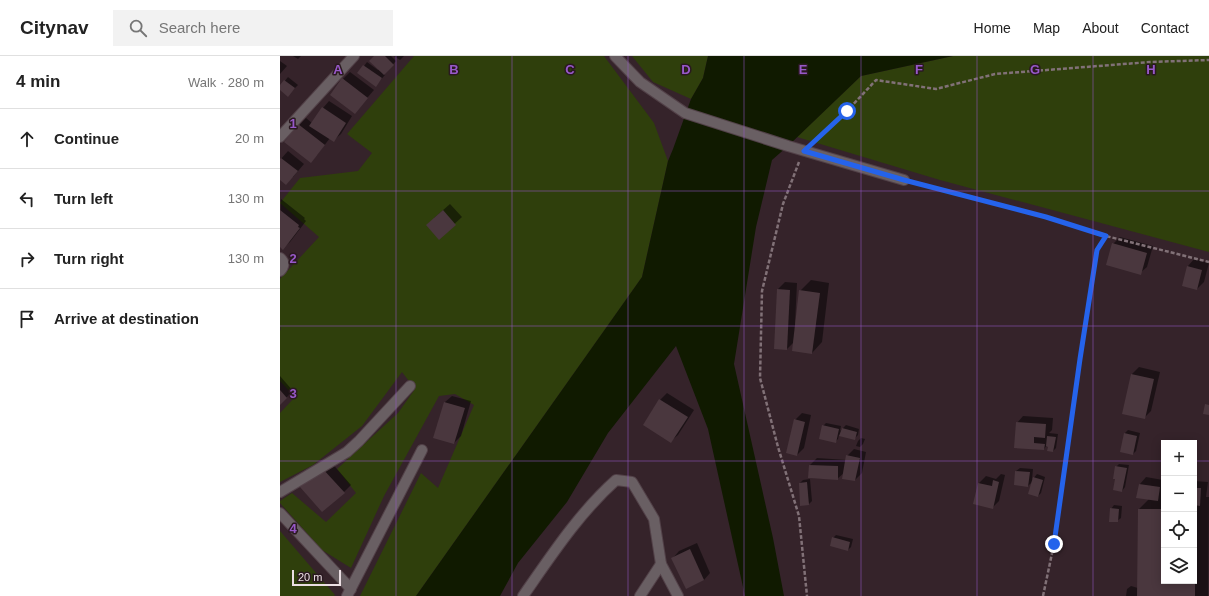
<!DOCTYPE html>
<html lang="en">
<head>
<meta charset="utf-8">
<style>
  body { margin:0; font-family:Helvetica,sans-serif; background:#f2f2f2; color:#222 }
  .controls { position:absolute; right:12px; bottom:12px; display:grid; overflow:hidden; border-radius:0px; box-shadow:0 2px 10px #0003 }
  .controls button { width:36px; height:36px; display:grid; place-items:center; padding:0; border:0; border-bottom:1px solid #e0e0e0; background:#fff; color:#222; font:20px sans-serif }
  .scale { position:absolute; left:12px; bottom:10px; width:49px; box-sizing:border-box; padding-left:4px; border:2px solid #ebdee3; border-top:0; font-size:11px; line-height:14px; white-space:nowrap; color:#ebdee3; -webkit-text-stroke:3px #2a1920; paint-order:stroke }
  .stop { position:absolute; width:12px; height:12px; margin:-9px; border:3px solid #2563eb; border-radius:50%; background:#fff }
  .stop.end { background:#2563eb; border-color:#fff; box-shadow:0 1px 4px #0008 }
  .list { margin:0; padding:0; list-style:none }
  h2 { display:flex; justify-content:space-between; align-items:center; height:52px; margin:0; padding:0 16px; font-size:17px }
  h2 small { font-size:13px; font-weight:400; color:#767676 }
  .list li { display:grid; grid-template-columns:26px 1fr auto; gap:12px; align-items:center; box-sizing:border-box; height:60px; padding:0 16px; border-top:1px solid #e0e0e0 }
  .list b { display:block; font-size:15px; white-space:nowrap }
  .list em { font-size:13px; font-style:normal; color:#767676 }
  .icon { flex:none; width:22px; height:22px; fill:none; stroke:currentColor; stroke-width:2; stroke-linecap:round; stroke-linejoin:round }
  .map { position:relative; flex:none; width:929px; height:540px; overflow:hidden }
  header { display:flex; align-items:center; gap:24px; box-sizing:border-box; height:56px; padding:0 20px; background:#fff; border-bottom:1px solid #e0e0e0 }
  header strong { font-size:19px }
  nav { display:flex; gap:22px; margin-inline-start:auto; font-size:14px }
  .search { width:280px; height:36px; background:#f2f2f2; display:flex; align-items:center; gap:10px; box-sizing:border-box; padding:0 14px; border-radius:0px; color:#767676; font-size:15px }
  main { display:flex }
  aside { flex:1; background:#fff }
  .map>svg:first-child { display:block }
  .green { fill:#2f3f0c }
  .water { fill:#101a00 }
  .shadow { fill:#0007 }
  .building { fill:#4a373e }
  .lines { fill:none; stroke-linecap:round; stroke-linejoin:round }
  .minor-casing { stroke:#524148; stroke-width:12 }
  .path { stroke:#817177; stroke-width:2.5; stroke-dasharray:4 2; stroke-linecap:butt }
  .minor { stroke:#695f63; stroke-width:10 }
  .route { stroke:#2563eb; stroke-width:5 }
  .grid { fill:none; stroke:#9758c8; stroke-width:1; stroke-opacity:0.55 }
  .grid-label { font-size:13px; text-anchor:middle; font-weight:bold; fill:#9758c8; stroke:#2a1920; stroke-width:3; stroke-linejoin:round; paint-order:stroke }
</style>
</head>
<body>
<header>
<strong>Citynav</strong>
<div class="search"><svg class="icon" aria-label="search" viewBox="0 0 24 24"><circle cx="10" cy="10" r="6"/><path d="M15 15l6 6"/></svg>Search here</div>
<nav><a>Home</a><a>Map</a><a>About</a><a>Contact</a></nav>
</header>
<main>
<aside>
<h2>4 min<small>Walk · 280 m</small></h2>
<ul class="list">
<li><svg class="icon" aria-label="ahead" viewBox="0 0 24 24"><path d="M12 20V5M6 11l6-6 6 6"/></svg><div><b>Continue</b></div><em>20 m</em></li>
<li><svg class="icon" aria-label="left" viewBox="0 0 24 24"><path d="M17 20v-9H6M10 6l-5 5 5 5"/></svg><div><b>Turn left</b></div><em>130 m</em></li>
<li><svg class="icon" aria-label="right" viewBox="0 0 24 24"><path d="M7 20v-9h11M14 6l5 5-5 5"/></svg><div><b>Turn right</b></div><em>130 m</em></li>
<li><svg class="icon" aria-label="arrive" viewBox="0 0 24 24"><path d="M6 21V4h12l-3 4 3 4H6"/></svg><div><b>Arrive at destination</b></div></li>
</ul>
</aside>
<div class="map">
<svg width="929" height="540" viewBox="0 0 929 540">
  <rect width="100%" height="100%" fill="#35232a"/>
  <!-- green -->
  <g class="green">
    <polygon points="134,0 324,0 374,67 388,105 362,221 136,540 80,540 141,417 158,432 194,349 175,338 159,340 104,440 71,512 42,494 0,447 0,445 12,437 46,466 76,437 57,413 118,357 135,333 122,316 82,370 33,409 0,426 0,357 15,341 0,325 0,275 1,272 0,271 0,223 39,181 0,147 20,122 78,115 92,97 67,78"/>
    <polygon points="352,0 428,0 423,22 411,43 373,26"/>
    <polygon points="673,0 929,0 929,196 660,124 517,81 581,20"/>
    <polygon points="0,475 55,539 54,540 0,540"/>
  </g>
  <!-- water -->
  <polygon class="water" points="428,0 673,0 581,20 508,90 492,104 476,171 454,308 493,482 504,540 465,540 428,373 396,290 328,377 287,446 238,507 220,540 136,540 362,221 388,105 393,93 411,43 423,22"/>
  <!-- shadow -->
  <g class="shadow">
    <polygon points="13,0 21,0 18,3"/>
    <polygon points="95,0 111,0 116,5 104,18 105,19 96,29 79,17 87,6 98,14 99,13"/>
    <polygon points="114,0 124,0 120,4"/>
    <polygon points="0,5 7,10 0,18"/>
    <polygon points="70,16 94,34 75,56 63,23"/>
    <polygon points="8,21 18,29 11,36 0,33 0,31"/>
    <polygon points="49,45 72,60 61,78 54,84 50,82 37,99 19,69 26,62 32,67 43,52"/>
    <polygon points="8,95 24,108 13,121 0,123 0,104"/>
    <polygon points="1,143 25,162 24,163 26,165 10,186 3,192 0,190"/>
    <polygon points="170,148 182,161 159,182 154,162"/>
    <polygon points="840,181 873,190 867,211 860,217 833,188"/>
    <polygon points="914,203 929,207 924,226 917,233 908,210"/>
    <polygon points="531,224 549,227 542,286 532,297 514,286 507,293 498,233 505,226 517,227 515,268 516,268 520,235"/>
    <polygon points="859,311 880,316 871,355 864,362 843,357 852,318"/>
    <polygon points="0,320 13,335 0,348"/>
    <polygon points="387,337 414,354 398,379 391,385 380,344"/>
    <polygon points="172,340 191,345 181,380 174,387 165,346"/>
    <polygon points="522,357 531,359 524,392 517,399 515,364"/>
    <polygon points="743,360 773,362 772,374 769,377 778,378 776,392 773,395 767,389 764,393 735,391 737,367"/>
    <polygon points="546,367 561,370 560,375 566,369 579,373 578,379 574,383 559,379 558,383 555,386 543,370"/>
    <polygon points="848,374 860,377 856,395 853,398 841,395 845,377"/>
    <polygon points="581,382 585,383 583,388 580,391 576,390 578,385"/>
    <polygon points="574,393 586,396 582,417 575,424 564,417 557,423 529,422 530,409 537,402 567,404 567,400"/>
    <polygon points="50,405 71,429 64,436 21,431"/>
    <polygon points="839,408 849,409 845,431 842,435 836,411"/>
    <polygon points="740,412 753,413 752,424 757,418 765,421 761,437 758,440 753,425 748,430 735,428 736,415"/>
    <polygon points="721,418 725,419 719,445 712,452 699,427 706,420 716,423"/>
    <polygon points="884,418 884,525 914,525 914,425 928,426 926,441 929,441 928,540 846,540 847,533 851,530 858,532 859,453 869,443 857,441 860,428 866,421 883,424"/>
    <polygon points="530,423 532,445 529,448 520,427 523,424"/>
    <polygon points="834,449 842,450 841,462 837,465 831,453"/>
    <polygon points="556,479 573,483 571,491 568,494 553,482"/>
    <polygon points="417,487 430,517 424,524 393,502 399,495"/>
  </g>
  <!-- building -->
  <g class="building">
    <polygon points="94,0 105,0 114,9 104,19 89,5"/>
    <polygon points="83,9 102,22 96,31 77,17"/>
    <polygon points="62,22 88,42 75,58 50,39"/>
    <polygon points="4,24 15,32 8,41 0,34 0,29"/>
    <polygon points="42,51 66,67 54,86 29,70"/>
    <polygon points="18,68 45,89 31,107 4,86"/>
    <polygon points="1,102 18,115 6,129 0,124 0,103"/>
    <polygon points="0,154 19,169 18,171 20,172 3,194 0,191"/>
    <polygon points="163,154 176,169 159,184 146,169"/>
    <polygon points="832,187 867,197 861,219 826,209"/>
    <polygon points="907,210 922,214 917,234 902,230"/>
    <polygon points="497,233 510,234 507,294 494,293"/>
    <polygon points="519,234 540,237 532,298 512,295"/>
    <polygon points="851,318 874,323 865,363 842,358"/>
    <polygon points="0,334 7,342 0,349"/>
    <polygon points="379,343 408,361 391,387 363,369"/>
    <polygon points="164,346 185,352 174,388 153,382"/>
    <polygon points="925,348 929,349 929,359 923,358"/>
    <polygon points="514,363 525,366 517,400 506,397"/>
    <polygon points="736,366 766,368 765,382 754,381 754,387 765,388 764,394 734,392"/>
    <polygon points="542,369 559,373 556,387 539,383"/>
    <polygon points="562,372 577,376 575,384 559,380"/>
    <polygon points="844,377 857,380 853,399 840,396"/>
    <polygon points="767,380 776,381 773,396 767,395 768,391 766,390"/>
    <polygon points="566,399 580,402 575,425 562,423"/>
    <polygon points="529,409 558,410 558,424 528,422"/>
    <polygon points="835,410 847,412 842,436 833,434 835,423 833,423"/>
    <polygon points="42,412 65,437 42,456 20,431"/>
    <polygon points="735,415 750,416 748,431 734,429"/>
    <polygon points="753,421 763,424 758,441 748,438"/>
    <polygon points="713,424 719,426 713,453 693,448 698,427 712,430"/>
    <polygon points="527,426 529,449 520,450 519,427"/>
    <polygon points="859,428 880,431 878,445 856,442"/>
    <polygon points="914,432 921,432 920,450 914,449"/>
    <polygon points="830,452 839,453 838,466 829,466"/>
    <polygon points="858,453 884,453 884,525 915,525 915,540 857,540"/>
    <polygon points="914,454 916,454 915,519 914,519"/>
    <polygon points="552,481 570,486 568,495 550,490"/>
    <polygon points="410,493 424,524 406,533 391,502"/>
  </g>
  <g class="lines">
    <defs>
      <g id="minor">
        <polyline points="335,0 360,26 405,57 508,90 624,124"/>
        <polyline points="0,81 74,0"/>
        <path d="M0,202C5,206 4,211 0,215"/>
        <polyline points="0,436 67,396 79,385 130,330"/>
        <polyline points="0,457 71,533"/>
        <polyline points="67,540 142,394"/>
        <path d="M243,540C271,500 299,457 336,424L352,426L374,463L381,508L398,540"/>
        <polyline points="360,540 381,508"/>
      </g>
    </defs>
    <!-- minor casing -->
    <use href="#minor" class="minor-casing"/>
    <!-- path -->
    <g class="path">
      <polyline points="535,85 567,55 596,24 656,33 715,18 870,6 929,4"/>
      <polyline points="519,106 503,148 482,235 480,322 498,391 519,460 527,540"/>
      <polyline points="636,127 766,161 826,180 929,206"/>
      <polyline points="763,540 774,488 800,303 817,194 826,180"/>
    </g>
    <!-- minor -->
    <use href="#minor" class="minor"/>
  </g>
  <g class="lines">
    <!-- route -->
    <polyline class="route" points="567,55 524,95 624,124 766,161 826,180 817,194 800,303 774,488"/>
  </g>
  <!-- grid -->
  <path class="grid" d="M116,0V540M232,0V540M348,0V540M464,0V540M581,0V540M697,0V540M813,0V540M0,135H929M0,270H929M0,405H884M914,405H929"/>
  <g class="grid-label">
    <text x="58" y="18">A</text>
    <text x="174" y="18">B</text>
    <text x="290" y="18">C</text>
    <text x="406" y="18">D</text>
    <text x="523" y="18">E</text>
    <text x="639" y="18">F</text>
    <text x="755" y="18">G</text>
    <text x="871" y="18">H</text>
    <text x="13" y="72">1</text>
    <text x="13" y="207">2</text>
    <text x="13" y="342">3</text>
    <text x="13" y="477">4</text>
  </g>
</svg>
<div class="controls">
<button>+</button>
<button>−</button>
<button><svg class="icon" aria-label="locate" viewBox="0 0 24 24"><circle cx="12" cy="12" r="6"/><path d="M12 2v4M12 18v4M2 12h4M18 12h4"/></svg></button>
<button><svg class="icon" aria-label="layers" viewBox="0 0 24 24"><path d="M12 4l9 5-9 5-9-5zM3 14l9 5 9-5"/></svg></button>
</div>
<div class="scale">20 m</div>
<div class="stop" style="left:567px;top:55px"></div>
<div class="stop end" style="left:774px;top:488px"></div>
</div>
</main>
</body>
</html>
